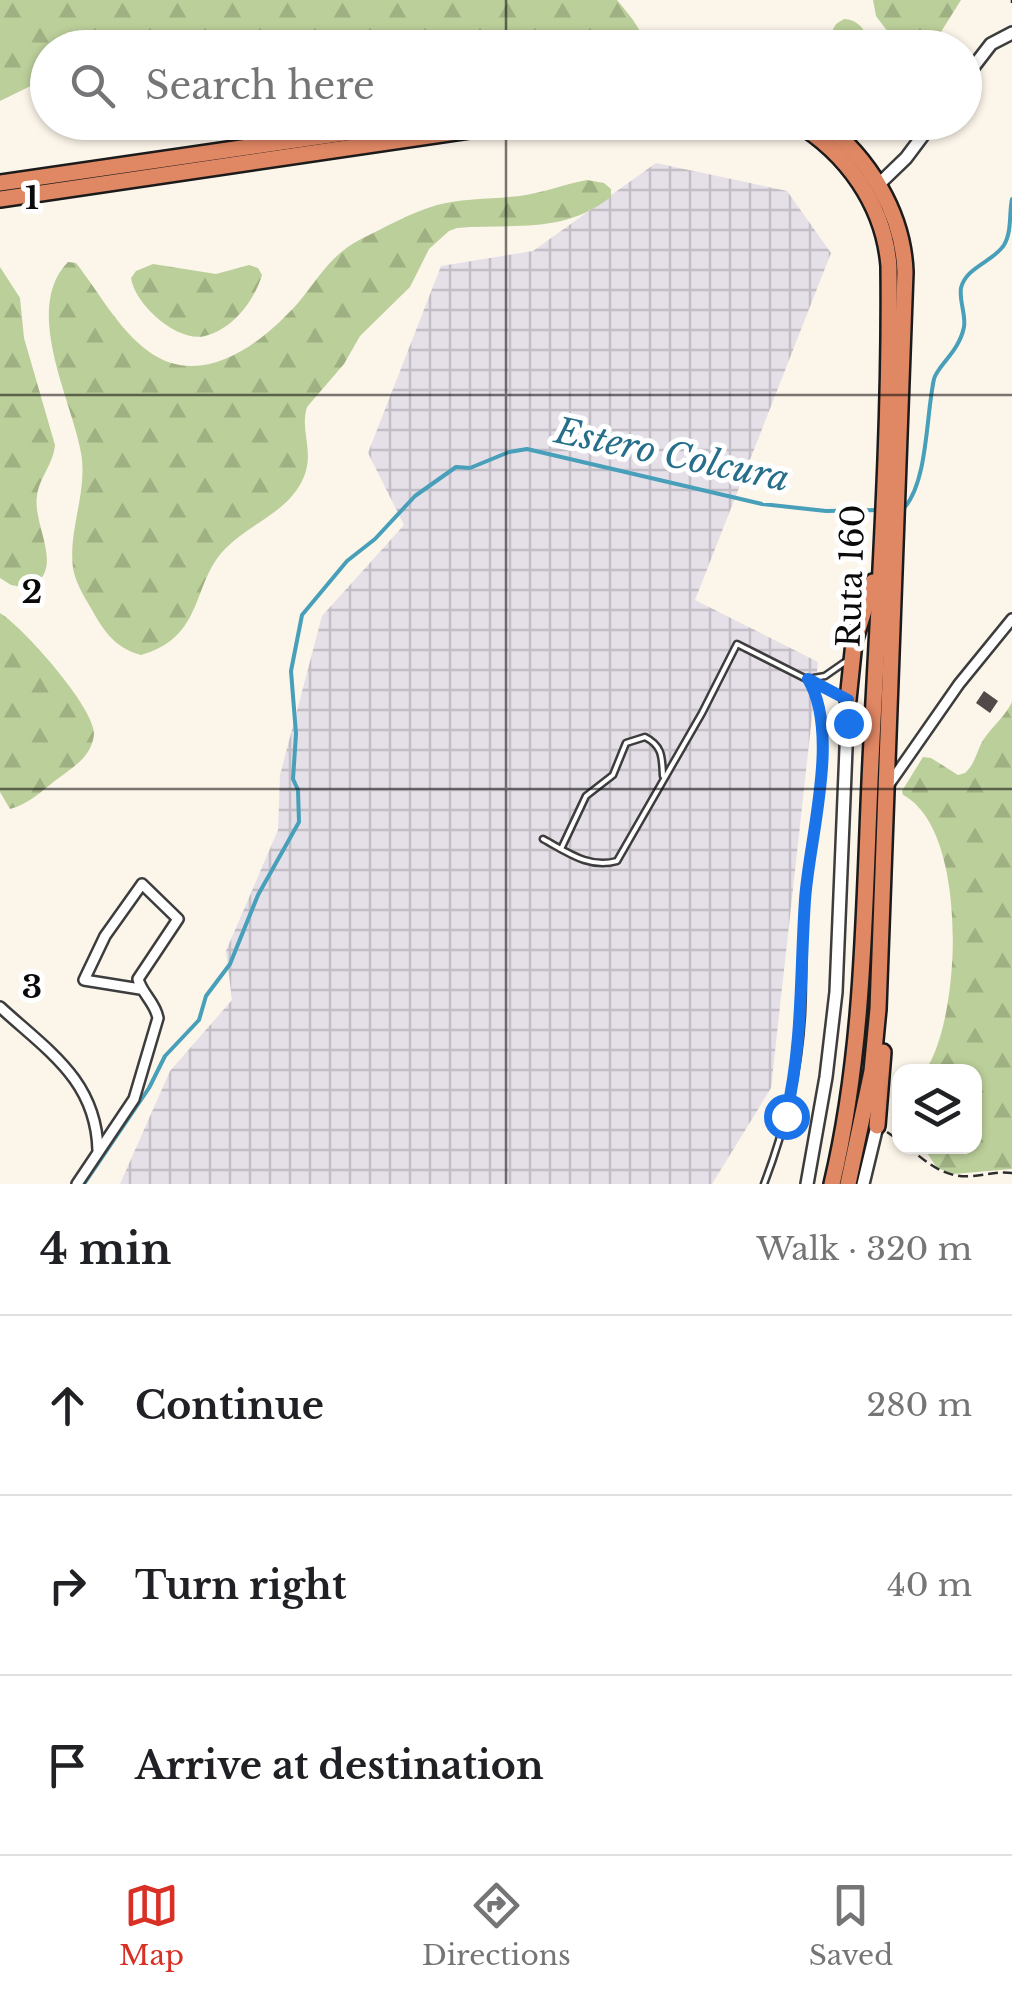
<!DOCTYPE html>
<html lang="en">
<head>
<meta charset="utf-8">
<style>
  body { margin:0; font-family:"Libre Baskerville",serif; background:#f2f2f2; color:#202124 }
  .controls { position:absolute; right:30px; bottom:30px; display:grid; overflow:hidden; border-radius:20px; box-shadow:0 2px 8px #0004 }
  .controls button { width:90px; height:90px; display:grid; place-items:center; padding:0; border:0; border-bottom:2px solid #e0e0e0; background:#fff; color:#202124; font:50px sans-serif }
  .stop { position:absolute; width:30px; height:30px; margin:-22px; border:8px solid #1a73e8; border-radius:50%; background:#fff }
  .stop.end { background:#1a73e8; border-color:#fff; box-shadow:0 2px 10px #0008 }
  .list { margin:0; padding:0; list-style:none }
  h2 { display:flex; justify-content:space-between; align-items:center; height:130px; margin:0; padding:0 40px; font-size:42px }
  h2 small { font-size:32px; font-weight:400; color:#757577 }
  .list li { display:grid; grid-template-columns:65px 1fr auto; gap:30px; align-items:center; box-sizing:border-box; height:180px; padding:0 40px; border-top:2px solid #e0e0e0 }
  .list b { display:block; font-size:38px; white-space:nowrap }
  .list em { font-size:32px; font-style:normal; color:#757577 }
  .icon { flex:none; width:55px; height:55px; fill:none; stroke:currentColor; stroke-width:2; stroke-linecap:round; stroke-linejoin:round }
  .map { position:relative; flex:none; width:1012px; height:1184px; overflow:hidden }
  .search { position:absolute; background:#fff; box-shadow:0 2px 8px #0004; left:30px; right:30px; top:30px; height:110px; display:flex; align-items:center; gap:25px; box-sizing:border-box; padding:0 35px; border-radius:55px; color:#757577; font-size:38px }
  .sheet { height:670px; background:#fff }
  nav { display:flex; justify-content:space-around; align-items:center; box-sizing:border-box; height:140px; border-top:2px solid #e0e0e0; background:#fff; font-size:28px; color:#757577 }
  nav a { display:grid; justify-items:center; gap:5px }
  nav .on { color:#d93025 }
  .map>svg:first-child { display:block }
  .industrial { fill:url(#industrial-grid) }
  .forest { fill:url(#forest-firs) }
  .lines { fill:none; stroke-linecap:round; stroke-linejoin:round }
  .stream { stroke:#479fb9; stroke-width:4 }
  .building { fill:#514a48 }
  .service-casing { stroke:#3d3d3d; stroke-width:9 }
  .minor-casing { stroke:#3d3d3d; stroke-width:14 }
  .tertiary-casing { stroke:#3d3d3d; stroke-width:16 }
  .motorway-casing { stroke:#1b1b1b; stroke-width:20 }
  .path { stroke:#2c2c2c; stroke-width:2.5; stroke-dasharray:10 5; stroke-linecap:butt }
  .service { stroke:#fff; stroke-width:4 }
  .minor { stroke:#fff; stroke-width:9 }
  .tertiary { stroke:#fff; stroke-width:11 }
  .motorway { stroke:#e08764; stroke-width:15 }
  .route { stroke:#1a73e8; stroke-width:12 }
  .grid { fill:none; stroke:#0a0a0a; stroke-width:2.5; stroke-opacity:0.55 }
  .labels { text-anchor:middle; stroke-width:10; stroke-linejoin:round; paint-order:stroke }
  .street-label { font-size:32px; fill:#0a0a0a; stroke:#fff }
  .water-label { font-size:35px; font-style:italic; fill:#266e89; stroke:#fff }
  .grid-label { font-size:32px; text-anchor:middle; font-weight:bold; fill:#0a0a0a; stroke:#fff; stroke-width:10; stroke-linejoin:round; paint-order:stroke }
</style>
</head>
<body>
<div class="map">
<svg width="1012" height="1184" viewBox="0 0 1012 1184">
  <defs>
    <pattern id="industrial-grid" width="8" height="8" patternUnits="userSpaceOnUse" patternTransform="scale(2.5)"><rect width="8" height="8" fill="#e5dfe8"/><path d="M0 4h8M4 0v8" fill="none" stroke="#c3bec6"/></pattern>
    <pattern id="forest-firs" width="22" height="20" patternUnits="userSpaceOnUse" patternTransform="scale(2.5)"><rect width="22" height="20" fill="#bbcf9a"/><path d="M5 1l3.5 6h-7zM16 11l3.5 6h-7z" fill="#9fb083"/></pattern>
  </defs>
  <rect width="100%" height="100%" fill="#fcf5ea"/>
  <!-- industrial -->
  <polygon class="industrial" points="656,163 787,191 831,253 695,600 818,662 771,1088 712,1184 120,1184 170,1071 232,1000 226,951 278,830 280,775 322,616 404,525 368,453 441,266 533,251"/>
  <!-- forest -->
  <g class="forest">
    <path d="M0,0H617C629,15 643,29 645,48H133C99,36 81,48 48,48L47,78L0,101Z"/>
    <polygon points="873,0 961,0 934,43 928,47 900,48 876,16"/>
    <path d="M844,19C859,19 868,33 869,47H823L836,24Z"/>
    <path d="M587,180L604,183L611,189V197C562,235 513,223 457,228L449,231L429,249L410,287L360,336L344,364L307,407C299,433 317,453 301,483C284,514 249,524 225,549C191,584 205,637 141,655C119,649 108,637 96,617C88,602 76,586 73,568C68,529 88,492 81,453C72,400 22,309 68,262L76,263C98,291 119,330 148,351C202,391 262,343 298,303C319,278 330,255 361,239C386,227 410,213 437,205C464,198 493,199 520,196C542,193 565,184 587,180Z"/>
    <path d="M153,264L216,274L249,265L258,268L262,275C254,301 233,329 205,336C178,343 135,305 131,278L136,271Z"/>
    <path d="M0,267L20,298L24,338L55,445C53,465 39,478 37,496C32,526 68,572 27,588L11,585L0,578Z"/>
    <path d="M0,613C23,627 95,708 94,734C92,757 72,768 56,780C42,791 27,805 10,809L0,792Z"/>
    <path d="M1012,702V1169L953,1174L937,1168L923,1147L974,1146V1072L925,1071C962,1018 969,829 903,795L902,791L923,757L931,758L958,775L965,773C977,762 977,747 986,736C995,724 1005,716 1012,702Z"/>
  </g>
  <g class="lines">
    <!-- stream -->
    <g class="stream">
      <path d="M899,508L905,507C928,479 926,415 934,379C937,366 959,352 964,327C966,314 959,301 961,288C966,267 993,262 1004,245C1012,232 1009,213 1012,199"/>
      <polyline points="84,1184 149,1088 165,1056 199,1020 206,996 230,964 258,895 299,822 298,790 293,779 296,734 291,671 302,615 347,561 375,539 415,496 456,467 470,468 509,452 527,449 762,504 826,511 880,510"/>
    </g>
  </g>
  <!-- building -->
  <polygon class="building" points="984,691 998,701 990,713 976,703"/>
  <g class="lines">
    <defs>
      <g id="service">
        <path d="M543,839C567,852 589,869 617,861L702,713L737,644L844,698"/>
        <path d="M561,849L586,796L613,775L626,743L645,737C663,746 662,758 663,776"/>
        <path d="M764,1184C785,1129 799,1072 802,1013C804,975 802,936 805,898C809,837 840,733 808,679L825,676L845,662"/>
      </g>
      <g id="minor">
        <polyline points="890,783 959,684 1012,619"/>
        <path d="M0,1007C48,1051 96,1080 98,1150"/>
        <path d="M77,1184L134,1099L158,1018C155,1002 142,994 138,979L178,919L142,884L105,936L84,980L140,989"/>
      </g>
      <g id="tertiary">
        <polyline points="964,79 991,44 1012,33"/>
        <polyline points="878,185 906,158 933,122"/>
        <polyline points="807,1184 826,1077 836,992 848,700"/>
        <polyline points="863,1184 877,1126"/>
      </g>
      <g id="motorway">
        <path d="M795,122C847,153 884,205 889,266C891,430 879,596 871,760C864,902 865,1046 832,1184"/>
        <path d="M822,122C869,158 903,213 905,272L878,1009L872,1071L848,1184"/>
        <polyline points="0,183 420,122"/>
        <polyline points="0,199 524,122"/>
        <polyline points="848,700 854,642 873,582"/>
        <polyline points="877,1126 883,1052"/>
      </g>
    </defs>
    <!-- service casing -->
    <use href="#service" class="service-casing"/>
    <!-- minor casing -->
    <use href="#minor" class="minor-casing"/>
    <!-- tertiary casing -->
    <use href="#tertiary" class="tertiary-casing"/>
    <!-- motorway casing -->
    <use href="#motorway" class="motorway-casing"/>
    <!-- path -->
    <g class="path">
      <polyline points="1012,0 1012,3"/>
      <polyline points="887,1132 900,1141"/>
      <path d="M907,1146C926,1162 945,1179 972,1176C986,1175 997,1171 1012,1173"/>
    </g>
    <!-- service -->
    <use href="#service" class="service"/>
    <!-- minor -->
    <use href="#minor" class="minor"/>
    <!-- tertiary -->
    <use href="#tertiary" class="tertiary"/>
    <!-- motorway -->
    <use href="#motorway" class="motorway"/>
  </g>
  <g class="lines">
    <!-- route -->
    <path class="route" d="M786,1116C803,1043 800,973 805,900C809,838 841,734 808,679L848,700V723"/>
  </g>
  <!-- grid -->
  <path class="grid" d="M506,0V48M506,122V1184M0,395H1012M0,789H1012"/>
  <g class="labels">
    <!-- street labels -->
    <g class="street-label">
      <text transform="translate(851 576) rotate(-88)" y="11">Ruta 160</text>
    </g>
    <!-- water labels -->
    <g class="water-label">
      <text transform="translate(672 455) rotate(12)" y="12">Estero Colcura</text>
    </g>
  </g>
  <g class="grid-label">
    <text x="32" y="209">1</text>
    <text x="32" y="603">2</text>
    <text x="32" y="998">3</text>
  </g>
</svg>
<div class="controls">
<button><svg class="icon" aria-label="layers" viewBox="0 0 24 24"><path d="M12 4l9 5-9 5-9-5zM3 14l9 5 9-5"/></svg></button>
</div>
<div class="stop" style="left:786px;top:1116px"></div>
<div class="stop end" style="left:848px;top:723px"></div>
<div class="search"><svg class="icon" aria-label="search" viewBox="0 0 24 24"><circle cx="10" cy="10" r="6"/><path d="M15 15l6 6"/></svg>Search here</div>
</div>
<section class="sheet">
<h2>4 min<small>Walk · 320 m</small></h2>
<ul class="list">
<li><svg class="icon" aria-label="ahead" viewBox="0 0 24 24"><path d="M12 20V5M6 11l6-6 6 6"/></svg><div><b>Continue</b></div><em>280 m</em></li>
<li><svg class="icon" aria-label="right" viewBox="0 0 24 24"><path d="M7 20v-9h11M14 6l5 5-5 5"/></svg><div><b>Turn right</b></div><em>40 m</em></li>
<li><svg class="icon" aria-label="arrive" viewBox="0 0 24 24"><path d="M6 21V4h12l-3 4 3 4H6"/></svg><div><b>Arrive at destination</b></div></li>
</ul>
</section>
<nav>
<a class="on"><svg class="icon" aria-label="map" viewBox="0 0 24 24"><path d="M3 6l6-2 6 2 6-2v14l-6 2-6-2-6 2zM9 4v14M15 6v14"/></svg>Map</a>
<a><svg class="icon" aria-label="directions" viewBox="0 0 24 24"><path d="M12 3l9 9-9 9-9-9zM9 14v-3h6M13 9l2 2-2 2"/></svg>Directions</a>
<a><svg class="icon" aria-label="saved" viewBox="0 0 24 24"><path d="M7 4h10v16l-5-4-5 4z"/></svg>Saved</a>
</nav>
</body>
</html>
